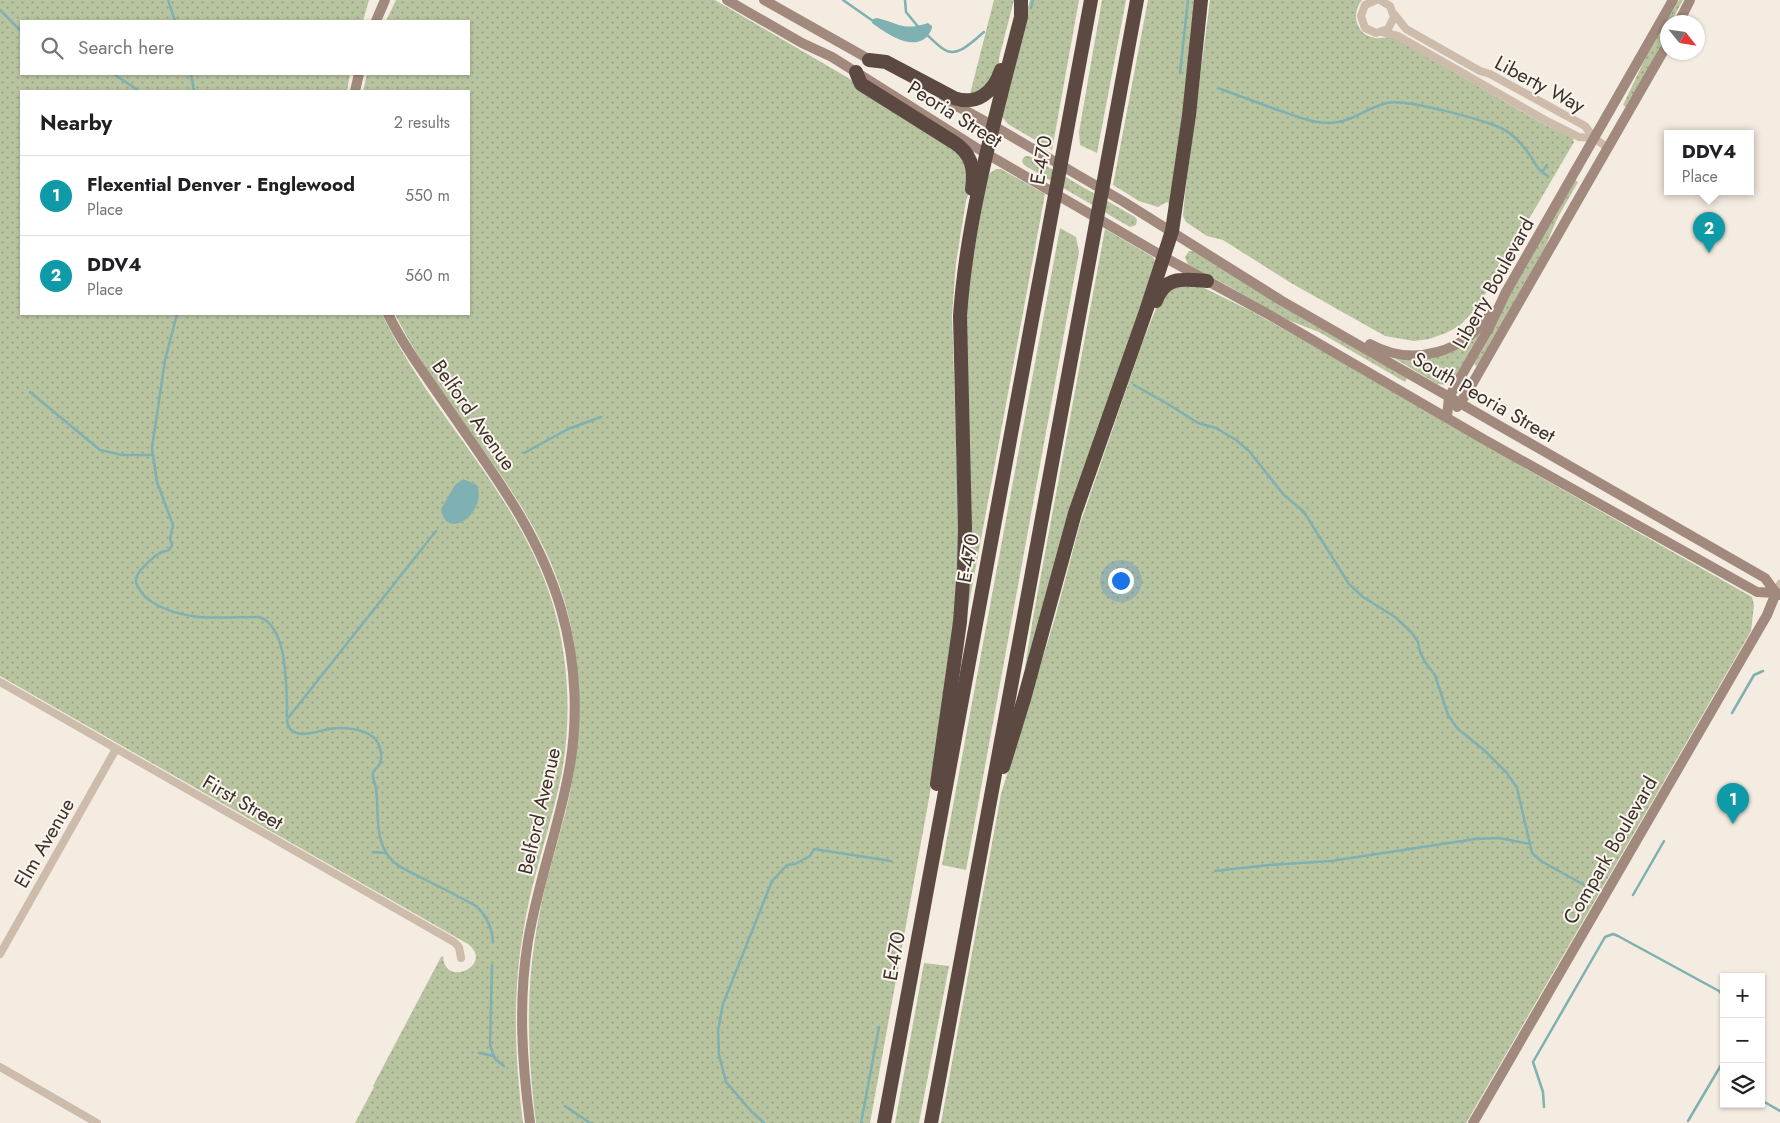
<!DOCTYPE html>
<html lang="en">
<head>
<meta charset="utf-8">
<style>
  body { margin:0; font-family:Jost,sans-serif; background:#f6f6f6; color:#202124 }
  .controls { position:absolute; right:15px; bottom:15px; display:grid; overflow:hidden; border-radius:0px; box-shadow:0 1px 4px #0004 }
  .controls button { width:45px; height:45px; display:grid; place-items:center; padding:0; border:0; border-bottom:1px solid #e0e0e0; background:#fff; color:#202124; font:25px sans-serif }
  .compass { position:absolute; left:1660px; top:15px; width:45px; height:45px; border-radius:50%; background:#fff; box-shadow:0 1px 4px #0004; rotate:120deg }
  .you { position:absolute; left:1120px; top:580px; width:18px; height:18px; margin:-12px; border:4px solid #fff; border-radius:50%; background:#1a73e8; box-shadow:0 0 0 8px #1a73e833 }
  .badge { display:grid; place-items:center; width:32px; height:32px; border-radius:50%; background:#1f5a5e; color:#fff; font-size:16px; font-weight:700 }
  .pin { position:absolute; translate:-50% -41px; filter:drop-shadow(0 1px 2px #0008) }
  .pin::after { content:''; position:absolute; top:26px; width:18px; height:15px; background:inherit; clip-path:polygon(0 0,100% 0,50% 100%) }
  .popup { position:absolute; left:1664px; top:130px; width:90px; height:65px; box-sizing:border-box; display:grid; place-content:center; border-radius:0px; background:#fff; filter:drop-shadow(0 1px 4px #0005); font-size:16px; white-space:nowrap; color:#757577 }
  .popup b { font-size:19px; color:#202124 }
  .popup::after { content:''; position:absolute; left:50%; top:100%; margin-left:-10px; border:10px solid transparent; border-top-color:#fff }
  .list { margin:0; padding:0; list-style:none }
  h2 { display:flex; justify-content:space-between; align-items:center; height:65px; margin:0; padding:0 20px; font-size:21px }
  h2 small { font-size:16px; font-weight:400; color:#757577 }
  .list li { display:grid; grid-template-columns:32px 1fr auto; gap:15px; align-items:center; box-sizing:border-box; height:80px; padding:0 20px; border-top:1px solid #e0e0e0 }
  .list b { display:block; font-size:19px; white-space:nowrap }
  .list p { margin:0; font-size:16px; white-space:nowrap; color:#757577 }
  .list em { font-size:16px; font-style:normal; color:#757577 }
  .icon { flex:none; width:28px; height:28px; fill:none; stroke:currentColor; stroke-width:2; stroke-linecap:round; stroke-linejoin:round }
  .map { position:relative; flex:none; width:1780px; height:1123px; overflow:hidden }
  .search { position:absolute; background:#fff; box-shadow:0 1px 4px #0004; left:20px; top:20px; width:450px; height:55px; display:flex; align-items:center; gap:12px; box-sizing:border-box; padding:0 18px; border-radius:0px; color:#757577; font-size:19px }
  .panel { position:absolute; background:#fff; box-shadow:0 1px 4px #0004; left:20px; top:90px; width:450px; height:225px; border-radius:0px }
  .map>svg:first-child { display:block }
  .grass { fill:url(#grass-dots) }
  .water { fill:#7fb0b2 }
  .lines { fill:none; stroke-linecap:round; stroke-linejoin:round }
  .stream { stroke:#7fb0b2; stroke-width:2.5 }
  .street { stroke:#cdbbac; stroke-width:8 }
  .secondary { stroke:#a18a7d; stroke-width:10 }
  .highway { stroke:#5c4a42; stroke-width:14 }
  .labels { text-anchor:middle; stroke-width:4; stroke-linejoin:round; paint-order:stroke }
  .street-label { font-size:20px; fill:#3b302b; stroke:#fbf5ee }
</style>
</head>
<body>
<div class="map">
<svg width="1780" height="1123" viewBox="0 0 1780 1123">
  <defs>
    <pattern id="grass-dots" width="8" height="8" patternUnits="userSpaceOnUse" patternTransform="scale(1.25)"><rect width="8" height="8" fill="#b8c4a0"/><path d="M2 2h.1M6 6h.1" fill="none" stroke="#97a083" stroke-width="1.8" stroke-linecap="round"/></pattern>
  </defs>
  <rect width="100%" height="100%" fill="#f4ebe1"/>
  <!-- grass -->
  <g class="grass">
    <path d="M0,0H369L363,21H21V74H350L347,91H21V314H382C430,415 520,494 553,605C569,660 572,720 561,777C550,829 531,880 523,933C512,998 515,1058 523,1123H355L374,1087L373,1086L441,957L443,956C444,989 495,965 468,944L0,676Z"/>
    <path d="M396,0H715L845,76L951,143L967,163L969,192L966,201L956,263L952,315L959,532L956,609L930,793L870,1123H536C527,1050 525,988 539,916C546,877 559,840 568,802C583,734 584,664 563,596C530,489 443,412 395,314H469V91H363L367,74H469V21H386Z"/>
    <polygon points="994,0 1014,0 999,58 999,66 990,86 970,94"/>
    <polygon points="1030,0 1079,0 1052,150 1008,124 1001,116"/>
    <polygon points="1102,0 1126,0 1097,153 1080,145 1079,132"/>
    <polygon points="1148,0 1197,0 1171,201 1169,204 1167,202 1158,207 1139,201 1113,185"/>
    <path d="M1210,0H1362C1351,13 1355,35 1375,38C1382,39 1388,36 1395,38L1540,122L1573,138L1574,142L1477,308L1459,326L1446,333L1429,339L1414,341L1385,336L1291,283L1223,240L1207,236L1186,222L1183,216L1185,194Z"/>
    <path d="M1679,0H1683L1671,22H1668C1667,43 1637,87 1626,107L1623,105L1646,57Z"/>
    <polygon points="1025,156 1029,156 1135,217 1137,220 1136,225 1130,227 1024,165 1022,160"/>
    <polygon points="996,169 1001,169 1045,194 968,609 965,608 966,322 969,281 987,178 990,173"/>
    <polygon points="1575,180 1578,182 1558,217 1545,247 1477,366 1475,365 1474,364 1495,327 1509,295"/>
    <polygon points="1060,228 1076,237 1079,252 966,870 942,865"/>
    <polygon points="1105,229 1153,257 1155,261 1027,668 1025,667 1033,618"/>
    <polygon points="1189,251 1193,251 1407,378 1405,382 1319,332 1288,320 1223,283 1188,265 1185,257"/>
    <polygon points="1198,285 1251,311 1378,382 1528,470 1752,597 1754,605 1751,631 1466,1123 941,1123 1001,794 1055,618 1080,524 1143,341 1159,301 1171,288"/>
    <polygon points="1478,335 1479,335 1453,381 1447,385 1437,384 1394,358 1405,358"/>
    <polygon points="924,963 949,966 919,1123 895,1123"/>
  </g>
  <!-- water -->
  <g class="water">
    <path d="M877,18C901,24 902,31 928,23L932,26V28C921,57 888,35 872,23L873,19Z"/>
    <path d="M463,479L477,485C488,512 446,543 441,509L455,485Z"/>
  </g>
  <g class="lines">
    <!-- stream -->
    <g class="stream">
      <polyline points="168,0 175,21"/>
      <polyline points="843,0 873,21"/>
      <polyline points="905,0 906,12 920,29"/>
      <polyline points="1031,8 1033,0"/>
      <polyline points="0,10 21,31"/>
      <path d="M926,34C932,39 938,46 945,50C958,58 974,40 984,32"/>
      <polyline points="1180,73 1188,0"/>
      <polyline points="114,74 139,91"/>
      <polyline points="191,74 194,91"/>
      <path d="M1218,88C1237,95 1256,102 1275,109C1293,115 1311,123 1330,123C1354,122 1367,107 1387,103C1405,98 1483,120 1501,128C1512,133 1522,144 1529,154C1536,164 1536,169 1548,176"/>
      <polyline points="1542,172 1547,165"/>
      <path d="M177,314L165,360L152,448L157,482L173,525L170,539L172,545L169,550C167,551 164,551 162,552C156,554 139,570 137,576C134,583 138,587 142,593C146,599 151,601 157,605C189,622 223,617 259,617C287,626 286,682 287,706C287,712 286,719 288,725C294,741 318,731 329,729C343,727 362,728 373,737C380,742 384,757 379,765C377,768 374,769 373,773C372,778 375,783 376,788C379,810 374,840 390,858C398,868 411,872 422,878C440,887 458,896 476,906C487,916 492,927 493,942"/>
      <polyline points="1134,385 1168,404 1198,423 1216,428 1236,440 1249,451 1283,494 1304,512 1349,584 1363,597 1395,617 1412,633 1418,642 1420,652 1425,662 1435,675 1448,715 1457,728 1484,750 1507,773 1517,788 1532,853 1541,861 1584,885"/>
      <polyline points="30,392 100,450 122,455 152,455"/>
      <polyline points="524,453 568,429 601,417"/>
      <polyline points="1732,713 1754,675 1763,671"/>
      <polyline points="288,718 436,531"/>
      <polyline points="373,852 386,853"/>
      <polyline points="1215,871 1269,865 1331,861 1475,839 1499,838 1530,844"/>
      <polyline points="1633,895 1664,841"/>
      <polyline points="492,965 490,1045 495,1059 504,1066"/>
      <polyline points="479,1053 494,1056"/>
      <polyline points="1761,1100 1780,1111"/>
      <polyline points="565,1106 590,1123"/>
      <polyline points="1544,1107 1543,1092 1533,1062 1605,937 1613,934 1618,936 1719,991 1724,997"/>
      <polyline points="1688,1121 1724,1060"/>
      <polyline points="764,1123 751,1111 726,1082 719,1055 718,1030 723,1004 772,881 787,865 795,864 810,856 814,849 891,861"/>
      <polyline points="861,1123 879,1027"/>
    </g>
    <!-- street -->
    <g class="street">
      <polyline points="1376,0 1365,5 1361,16 1365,28 1376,33 1388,29 1394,17 1390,6 1380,0"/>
      <polyline points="1394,14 1406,29 1480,71 1490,74 1585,126 1594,138 1608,148"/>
      <polyline points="1382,32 1398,36 1545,120 1579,137 1594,138"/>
      <polyline points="1776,593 1780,584"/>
      <polyline points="0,682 454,942 459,947 461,958"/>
      <polyline points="0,954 116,749"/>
      <polyline points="0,1067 97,1123"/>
    </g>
    <!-- secondary -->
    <g class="secondary">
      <polyline points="727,0 802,43 832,57 975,147 1164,257 1266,313 1485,440 1757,592 1776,593"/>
      <polyline points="764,0 874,62"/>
      <polyline points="376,21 385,0"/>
      <polyline points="1679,22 1690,0"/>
      <polyline points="355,91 359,74"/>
      <polyline points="944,99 999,129 1124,202 1282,301 1765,578 1776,593 1779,595"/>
      <path d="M388,314C402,343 421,369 439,395C486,464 537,527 561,609C577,664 579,725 567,781C556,835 537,887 528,941C518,1002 522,1062 530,1123"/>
      <path d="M1370,344C1413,368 1467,352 1492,311"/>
      <polyline points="1457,407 1467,393 1668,43"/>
      <polyline points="1447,417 1449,397 1489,328 1506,292 1673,0"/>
      <polyline points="1473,1123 1767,615 1776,593"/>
    </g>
    <!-- highway -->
    <g class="highway">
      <path d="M869,60L886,62L954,98C977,106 994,92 1001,70"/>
      <path d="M856,72L861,84L955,143C972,154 975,170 972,189"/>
      <path d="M1156,301C1165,275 1185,279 1207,281"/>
      <polyline points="1003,767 1024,699 1075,513 1146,311 1172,231 1189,115 1201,0"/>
      <path d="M937,784L960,622L964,567L965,528L960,316C967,215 996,115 1021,17V1"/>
      <polyline points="884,1123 1091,0"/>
      <polyline points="931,1123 1137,0"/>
    </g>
  </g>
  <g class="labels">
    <!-- street labels -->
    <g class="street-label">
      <text transform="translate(1540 84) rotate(28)" y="7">Liberty Way</text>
      <text transform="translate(955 114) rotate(32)" y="7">Peoria Street</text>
      <text transform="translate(1041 160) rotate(-80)" y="7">E-470</text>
      <text transform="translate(1493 283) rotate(-61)" y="7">Liberty Boulevard</text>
      <text transform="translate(1484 397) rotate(30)" y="7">South Peoria Street</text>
      <text transform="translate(474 415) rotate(55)" y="7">Belford Avenue</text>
      <text transform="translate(968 558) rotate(-80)" y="7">E-470</text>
      <text transform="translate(243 802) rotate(30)" y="7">First Street</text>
      <text transform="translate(539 811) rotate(-77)" y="7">Belford Avenue</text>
      <text transform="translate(44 843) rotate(-60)" y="7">Elm Avenue</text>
      <text transform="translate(1610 850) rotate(-60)" y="7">Compark Boulevard</text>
      <text transform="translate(894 956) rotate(-80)" y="7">E-470</text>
    </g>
  </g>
</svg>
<div class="controls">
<button>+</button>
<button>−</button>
<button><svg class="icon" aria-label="layers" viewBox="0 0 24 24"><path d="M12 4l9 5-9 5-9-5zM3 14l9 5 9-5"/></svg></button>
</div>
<svg class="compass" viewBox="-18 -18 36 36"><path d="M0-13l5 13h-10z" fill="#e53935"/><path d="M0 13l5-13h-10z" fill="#757577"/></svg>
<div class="you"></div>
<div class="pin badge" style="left:1733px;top:824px;background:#0f9aa8">1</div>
<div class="pin badge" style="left:1709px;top:253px;background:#0f9aa8">2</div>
<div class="popup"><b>DDV4</b>Place</div>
<div class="search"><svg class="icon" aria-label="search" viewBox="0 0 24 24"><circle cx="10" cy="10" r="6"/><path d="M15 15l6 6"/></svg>Search here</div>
<section class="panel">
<h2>Nearby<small>2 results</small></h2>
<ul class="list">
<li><span class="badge" style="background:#0f9aa8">1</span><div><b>Flexential Denver - Englewood</b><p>Place</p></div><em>550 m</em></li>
<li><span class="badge" style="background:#0f9aa8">2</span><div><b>DDV4</b><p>Place</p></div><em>560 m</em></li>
</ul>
</section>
</div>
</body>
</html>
